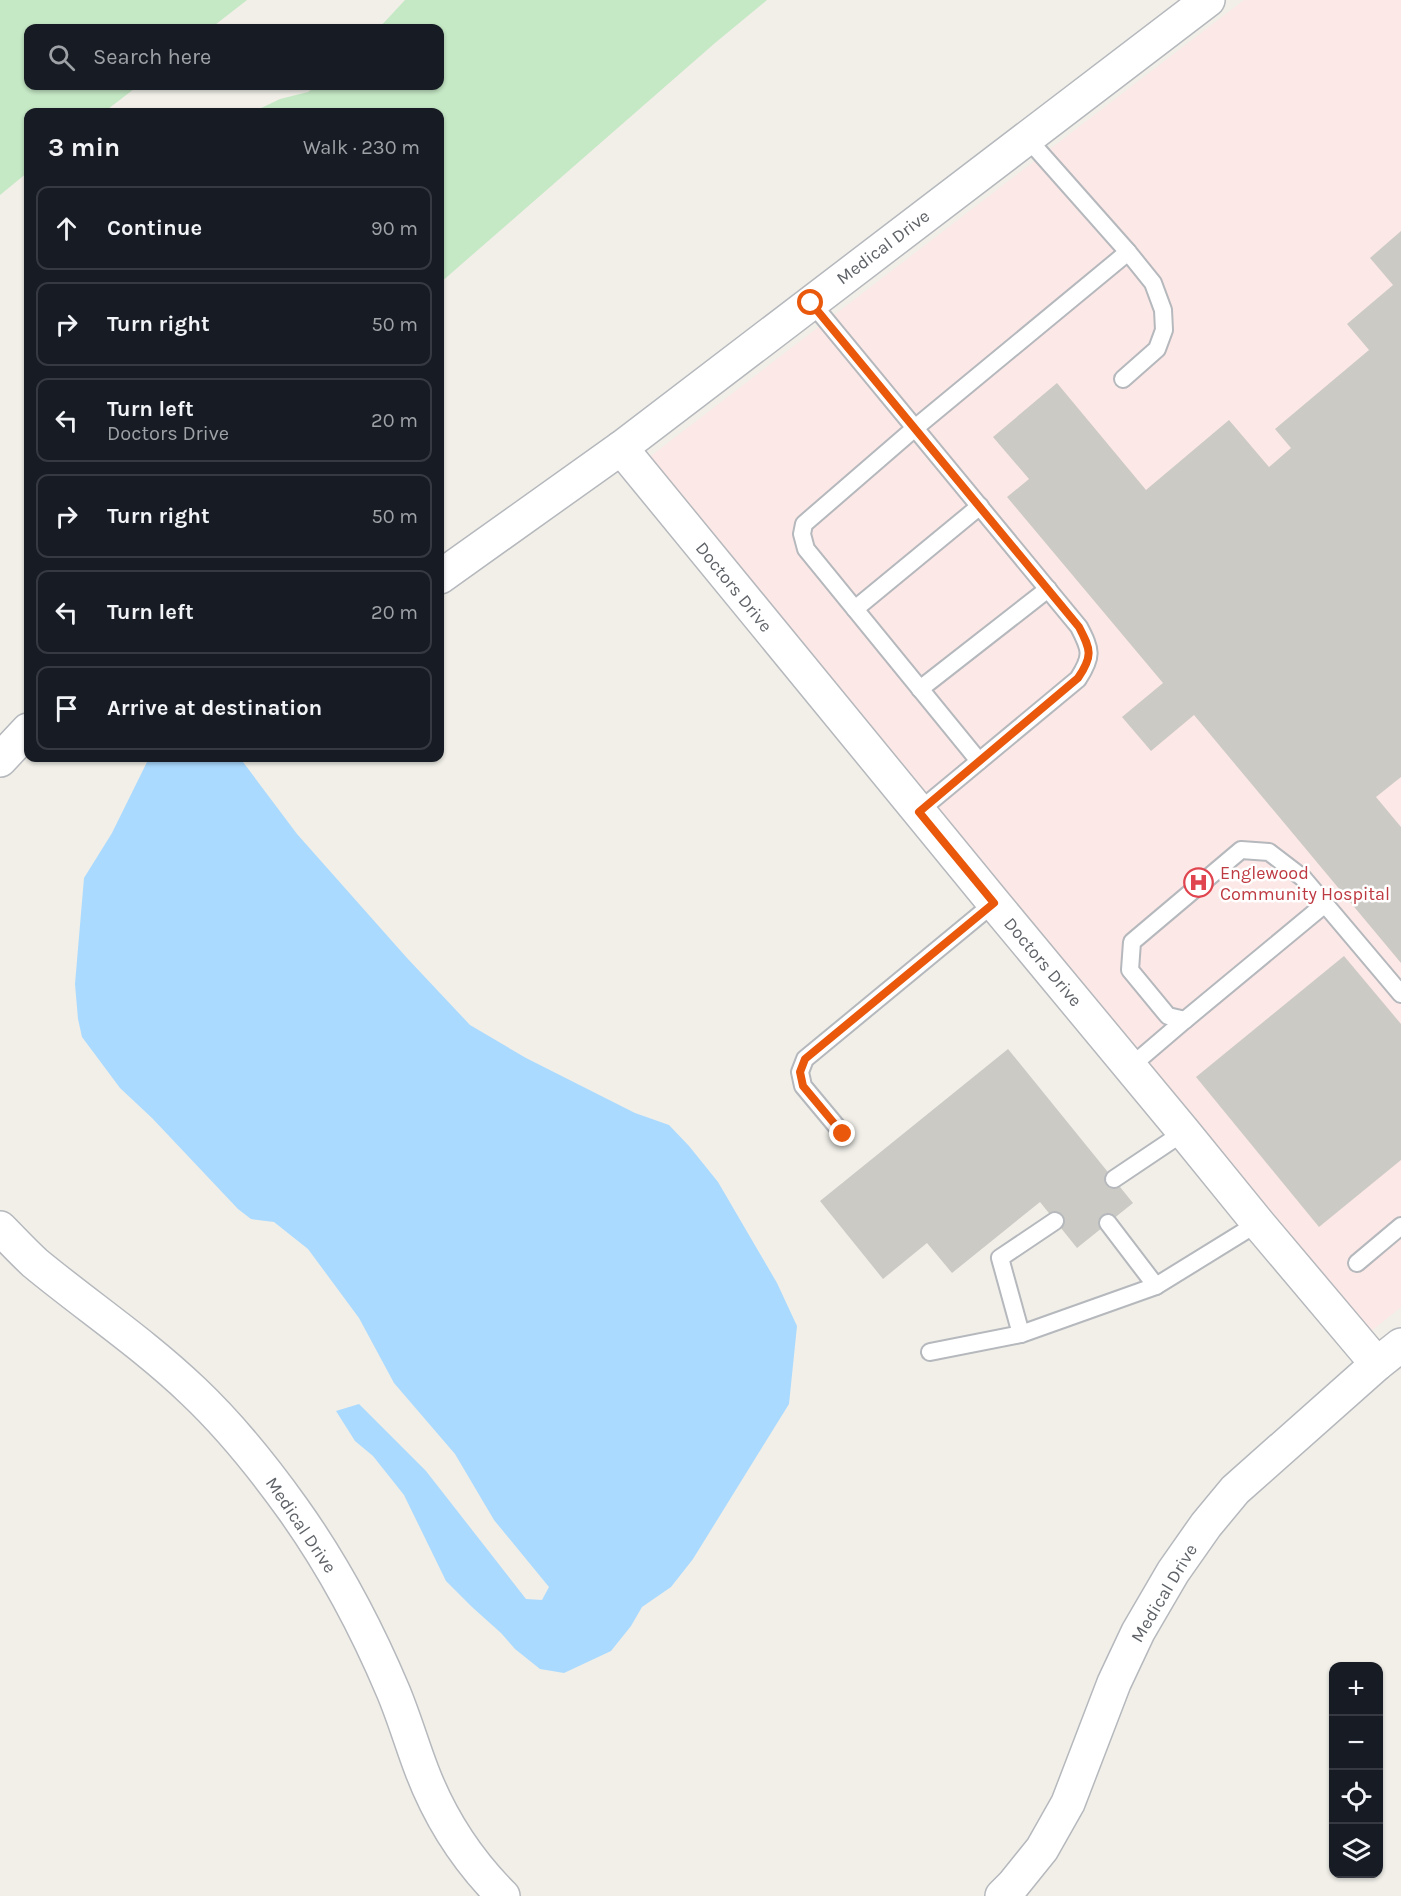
<!DOCTYPE html>
<html lang="en">
<head>
<meta charset="utf-8">
<style>
  body { margin:0; font-family:Karla,sans-serif; background:#20242c; color:#f1f3f6 }
  .controls { position:absolute; right:18px; bottom:18px; display:grid; overflow:hidden; border-radius:12px; box-shadow:0 2px 4px #0004 }
  .controls button { width:54px; height:54px; display:grid; place-items:center; padding:0; border:0; border-bottom:2px solid #363941; background:#171b24; color:#f1f3f6; font:30px sans-serif }
  .stop { position:absolute; width:18px; height:18px; margin:-14px; border:4px solid #ea580c; border-radius:50%; background:#fff }
  .stop.end { background:#ea580c; border-color:#fff; box-shadow:0 2px 6px #0008 }
  .list { margin:0; padding:0; list-style:none }
  h2 { display:flex; justify-content:space-between; align-items:center; height:78px; margin:0; padding:0 24px; font-size:26px }
  h2 small { font-size:20px; font-weight:400; color:#9ea1a6 }
  .list li { display:grid; grid-template-columns:39px 1fr auto; gap:18px; align-items:center; box-sizing:border-box; height:84px; margin:0 12px 12px; padding:0 12px; border:2px solid #363941; border-radius:12px }
  .list b { display:block; font-size:22px; white-space:nowrap }
  .list p { margin:0; font-size:20px; white-space:nowrap; color:#9ea1a6 }
  .list em { font-size:20px; font-style:normal; color:#9ea1a6 }
  .icon { flex:none; width:33px; height:33px; fill:none; stroke:currentColor; stroke-width:2; stroke-linecap:round; stroke-linejoin:round }
  .map { position:relative; flex:none; width:1401px; height:1896px; overflow:hidden }
  .search { position:absolute; background:#171b24; box-shadow:0 2px 4px #0004; left:24px; top:24px; width:420px; height:66px; display:flex; align-items:center; gap:15px; box-sizing:border-box; padding:0 21px; border-radius:12px; color:#9ea1a6; font-size:22px }
  .panel { position:absolute; background:#171b24; box-shadow:0 2px 4px #0004; left:24px; top:108px; width:420px; height:654px; border-radius:12px }
  .map>svg:first-child { display:block }
  .medical { fill:#fce8e6 }
  .green { fill:#c5e8c5 }
  .water { fill:#aadaff }
  .building { fill:#cccac5 }
  .lines { fill:none; stroke-linecap:round; stroke-linejoin:round }
  .service-casing { stroke:#b5b8bc; stroke-width:20 }
  .minor-casing { stroke:#b5b8bc; stroke-width:36 }
  .service { stroke:#fff; stroke-width:16 }
  .minor { stroke:#fff; stroke-width:33 }
  .route { stroke:#ea580c; stroke-width:8 }
  .labels { text-anchor:middle; stroke-width:5; stroke-linejoin:round; paint-order:stroke }
  .street-label { font-size:18px; fill:#5f6368; stroke:#fff }
  .health-label { font-size:18px; fill:#be3a42; stroke:#fff; text-anchor:start }
</style>
</head>
<body>
<div class="map">
<svg width="1401" height="1896" viewBox="0 0 1401 1896">
  <rect width="100%" height="100%" fill="#f1efe8"/>
  <!-- medical -->
  <polygon class="medical" points="1244,0 1401,0 1401,1307 1369,1333 647,459"/>
  <!-- green -->
  <g class="green">
    <polygon points="0,0 247,0 211,28 28,28 28,86 138,86 104,112 28,112 28,172 0,195"/>
    <polygon points="405,0 767,0 715,43 440,283 440,112 253,112 280,99 308,92 316,86 440,86 440,28 379,28"/>
  </g>
  <!-- water -->
  <polygon class="water" points="149,758 240,758 297,834 407,958 470,1025 526,1058 635,1113 669,1125 689,1146 718,1182 777,1283 797,1326 789,1404 693,1559 671,1587 642,1607 631,1626 611,1651 564,1673 540,1669 515,1649 501,1633 472,1607 446,1581 404,1495 373,1456 355,1441 336,1411 359,1404 426,1471 526,1599 542,1600 549,1587 494,1520 455,1454 394,1383 359,1318 308,1249 274,1222 251,1219 238,1209 152,1118 120,1088 82,1037 78,1019 75,984 84,878 112,833"/>
  <!-- building -->
  <g class="building">
    <polygon points="1401,231 1401,777 1376,797 1401,827 1401,963 1194,715 1151,751 1122,717 1163,683 1007,497 1029,479 993,437 1057,383 1146,490 1229,420 1269,467 1291,448 1275,429 1369,350 1347,324 1393,285 1370,258"/>
    <polygon points="1344,956 1401,1024 1401,1160 1319,1227 1196,1077"/>
    <polygon points="1008,1049 1133,1203 1077,1248 1040,1202 952,1273 927,1243 883,1279 820,1201"/>
  </g>
  <g class="lines">
    <defs>
      <g id="service">
        <polyline points="1027,138 1128,252 1153,283 1163,310 1164,330 1157,349 1123,379"/>
        <path d="M811,302L1079,627C1091,650 1093,656 1078,679L919,811"/>
        <polyline points="855,609 980,506"/>
        <polyline points="920,689 1048,589"/>
        <polyline points="979,761 806,549 802,534 804,524 915,428 1128,252"/>
        <polyline points="1325,904 1185,1020 1168,1016 1130,970 1132,942 1241,850 1269,852 1303,878 1401,994"/>
        <polyline points="1130,1067 1185,1020"/>
        <polyline points="843,1134 803,1086 800,1072 805,1059 994,903"/>
        <polyline points="1114,1179 1184,1132"/>
        <polyline points="1055,1221 1000,1258 1021,1334 1156,1286 1258,1223"/>
        <polyline points="1108,1223 1156,1286"/>
        <polyline points="1357,1263 1401,1226"/>
        <polyline points="930,1352 1021,1334"/>
      </g>
      <g id="minor">
        <polyline points="621,448 994,903 1184,1132 1258,1223 1377,1364"/>
        <polyline points="440,577 621,448 1208,0"/>
        <polyline points="0,760 28,730"/>
        <path d="M0,1228C12,1240 23,1252 35,1263C87,1306 144,1344 193,1391C230,1426 263,1467 293,1509C333,1565 366,1627 393,1691C404,1717 412,1745 422,1771C440,1818 468,1861 503,1896"/>
        <polyline points="1002,1896 1013,1885 1042,1849 1068,1803 1114,1683 1138,1632 1173,1572 1206,1525 1235,1490 1377,1364 1401,1345"/>
      </g>
    </defs>
    <!-- service casing -->
    <use href="#service" class="service-casing"/>
    <!-- minor casing -->
    <use href="#minor" class="minor-casing"/>
    <!-- service -->
    <use href="#service" class="service"/>
    <!-- minor -->
    <use href="#minor" class="minor"/>
  </g>
  <g class="lines">
    <!-- route -->
    <path class="route" d="M811,303L1079,627C1091,650 1093,656 1078,678L919,812L994,903L805,1059L800,1072L803,1086L843,1134"/>
  </g>
  <!-- icons -->
  <defs>
    <symbol id="hospital-ring" viewBox="-11 -11 22 22"><circle r="9.5" fill="#fff" stroke="#e0444e" stroke-width="1.5"/><path d="M-5-5h3v3.5h4V-5h3V5h-3V1.5h-4V5h-3Z" fill="#e0444e"/></symbol>
  </defs>
  <g fill-rule="evenodd">
    <use href="#hospital-ring" x="1182" y="866" width="33" height="33"/>
  </g>
  <g class="labels">
    <!-- street labels -->
    <g class="street-label">
      <text transform="translate(883 247) rotate(-37)" y="6">Medical Drive</text>
      <text transform="translate(734 587) rotate(51)" y="6">Doctors Drive</text>
      <text transform="translate(1043 962) rotate(50)" y="6">Doctors Drive</text>
      <text transform="translate(301 1525) rotate(56)" y="6">Medical Drive</text>
      <text transform="translate(1164 1593) rotate(-59)" y="6">Medical Drive</text>
    </g>
    <!-- health labels -->
    <g class="health-label">
      <text x="1220" y="879">Englewood<tspan x="1220" dy="21">Community Hospital</tspan></text>
    </g>
  </g>
</svg>
<div class="controls">
<button>+</button>
<button>−</button>
<button><svg class="icon" aria-label="locate" viewBox="0 0 24 24"><circle cx="12" cy="12" r="6"/><path d="M12 2v4M12 18v4M2 12h4M18 12h4"/></svg></button>
<button><svg class="icon" aria-label="layers" viewBox="0 0 24 24"><path d="M12 4l9 5-9 5-9-5zM3 14l9 5 9-5"/></svg></button>
</div>
<div class="stop" style="left:811px;top:303px"></div>
<div class="stop end" style="left:843px;top:1134px"></div>
<div class="search"><svg class="icon" aria-label="search" viewBox="0 0 24 24"><circle cx="10" cy="10" r="6"/><path d="M15 15l6 6"/></svg>Search here</div>
<section class="panel">
<h2>3 min<small>Walk · 230 m</small></h2>
<ul class="list">
<li><svg class="icon" aria-label="ahead" viewBox="0 0 24 24"><path d="M12 20V5M6 11l6-6 6 6"/></svg><div><b>Continue</b></div><em>90 m</em></li>
<li><svg class="icon" aria-label="right" viewBox="0 0 24 24"><path d="M7 20v-9h11M14 6l5 5-5 5"/></svg><div><b>Turn right</b></div><em>50 m</em></li>
<li><svg class="icon" aria-label="left" viewBox="0 0 24 24"><path d="M17 20v-9H6M10 6l-5 5 5 5"/></svg><div><b>Turn left</b><p>Doctors Drive</p></div><em>20 m</em></li>
<li><svg class="icon" aria-label="right" viewBox="0 0 24 24"><path d="M7 20v-9h11M14 6l5 5-5 5"/></svg><div><b>Turn right</b></div><em>50 m</em></li>
<li><svg class="icon" aria-label="left" viewBox="0 0 24 24"><path d="M17 20v-9H6M10 6l-5 5 5 5"/></svg><div><b>Turn left</b></div><em>20 m</em></li>
<li><svg class="icon" aria-label="arrive" viewBox="0 0 24 24"><path d="M6 21V4h12l-3 4 3 4H6"/></svg><div><b>Arrive at destination</b></div></li>
</ul>
</section>
</div>
</body>
</html>
